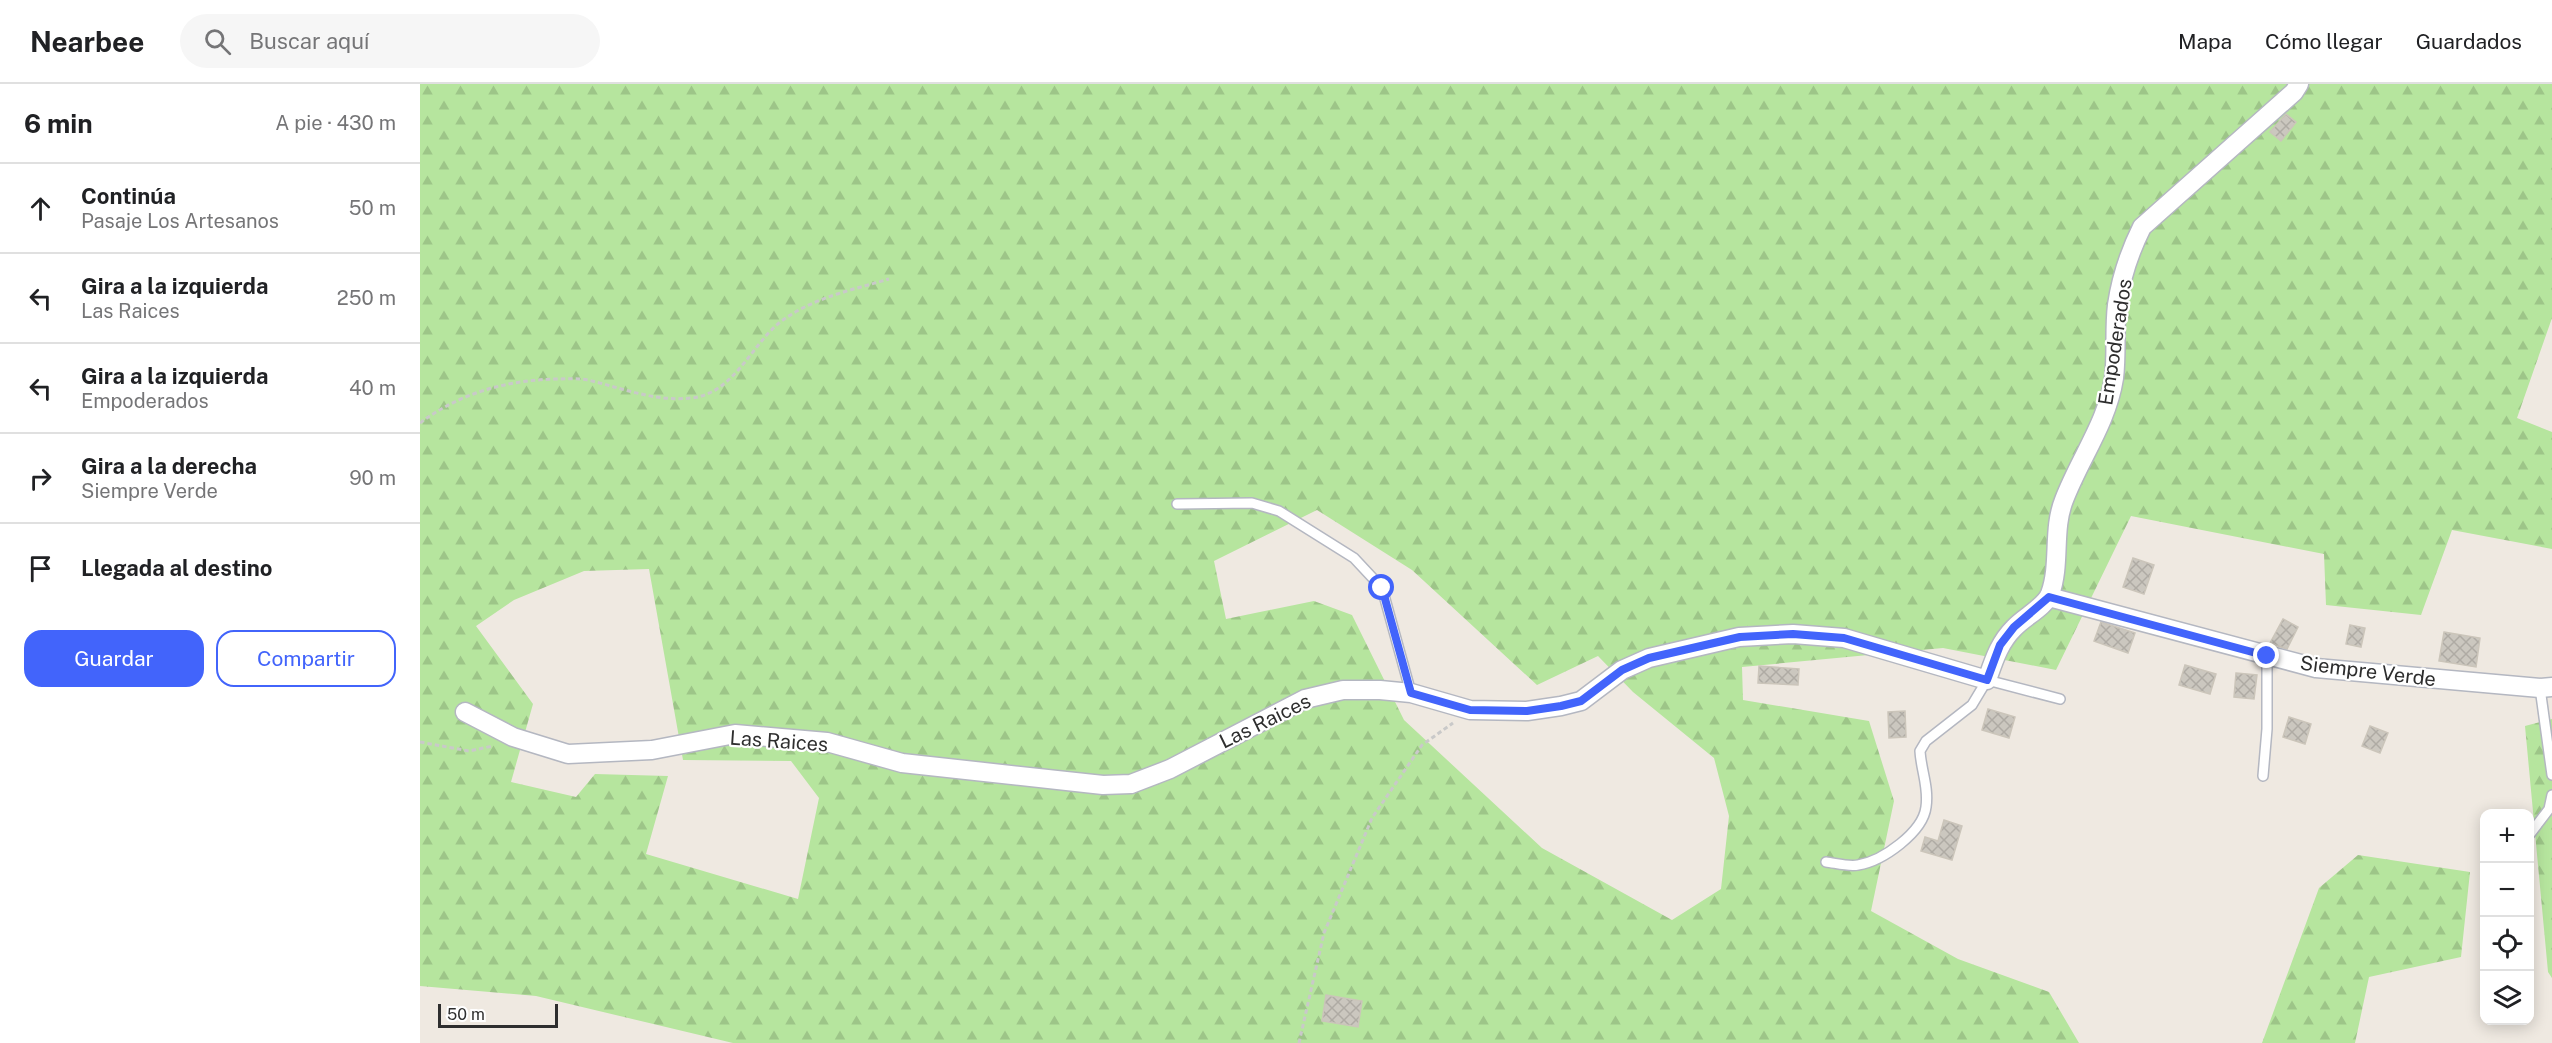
<!DOCTYPE html>
<html lang="es">
<head>
<meta charset="utf-8">
<style>
  body { margin:0; font-family:"Public Sans",sans-serif; background:#f6f6f6; color:#202124 }
  .controls { position:absolute; right:18px; bottom:18px; display:grid; overflow:hidden; border-radius:12px; box-shadow:0 3px 15px #0003 }
  .controls button { width:54px; height:54px; display:grid; place-items:center; padding:0; border:0; border-bottom:2px solid #e0e0e0; background:#fff; color:#202124; font:30px sans-serif }
  .scale { position:absolute; left:18px; bottom:15px; width:120px; box-sizing:border-box; padding-left:6px; border:3px solid #2e2e2e; border-top:0; font-size:16px; line-height:21px; white-space:nowrap; color:#2e2e2e; -webkit-text-stroke:4px #fff; paint-order:stroke }
  .stop { position:absolute; width:18px; height:18px; margin:-14px; border:4px solid #4264fb; border-radius:50%; background:#fff }
  .stop.end { background:#4264fb; border-color:#fff; box-shadow:0 2px 6px #0008 }
  .list { margin:0; padding:0; list-style:none }
  h2 { display:flex; justify-content:space-between; align-items:center; height:78px; margin:0; padding:0 24px; font-size:26px }
  h2 small { font-size:20px; font-weight:400; color:#757577 }
  .list li { display:grid; grid-template-columns:39px 1fr auto; gap:18px; align-items:center; box-sizing:border-box; height:90px; padding:0 24px; border-top:2px solid #e0e0e0 }
  .list b { display:block; font-size:22px; white-space:nowrap }
  .list p { margin:0; font-size:20px; white-space:nowrap; color:#757577 }
  .list em { font-size:20px; font-style:normal; color:#757577 }
  .actions { display:flex; gap:12px; padding:18px 24px }
  .actions a { flex:1; padding:14px 0; border:2px solid #4264fb; border-radius:18px; text-align:center; font-size:21px; color:#4264fb }
  .actions .main { background:#4264fb; color:#fff }
  .icon { flex:none; width:33px; height:33px; fill:none; stroke:currentColor; stroke-width:2; stroke-linecap:round; stroke-linejoin:round }
  .map { position:relative; flex:none; width:2132px; height:959px; overflow:hidden }
  header { display:flex; align-items:center; gap:36px; box-sizing:border-box; height:84px; padding:0 30px; background:#fff; border-bottom:2px solid #e0e0e0 }
  header strong { font-size:28px }
  nav { display:flex; gap:33px; margin-inline-start:auto; font-size:21px }
  .search { width:420px; height:54px; background:#f6f6f6; display:flex; align-items:center; gap:15px; box-sizing:border-box; padding:0 21px; border-radius:33px; color:#757577; font-size:22px }
  main { display:flex }
  aside { flex:1; background:#fff }
  .map>svg:first-child { display:block }
  .forest { fill:url(#forest-firs); fill-rule:evenodd }
  .building { fill:url(#building-cross-hatch); stroke:#cbc5ba; stroke-width:1.5 }
  .lines { fill:none; stroke-linecap:round; stroke-linejoin:round }
  .lane-casing { stroke:#b4b7c1; stroke-width:12 }
  .street-casing { stroke:#b4b7c1; stroke-width:21 }
  .path { stroke:#c9c9c9; stroke-width:3; stroke-dasharray:4.5 3; stroke-linecap:butt }
  .lane { stroke:#fff; stroke-width:9 }
  .street { stroke:#fff; stroke-width:18 }
  .route { stroke:#4264fb; stroke-width:8 }
  .labels { text-anchor:middle; stroke-width:4.5; stroke-linejoin:round; paint-order:stroke }
  .street-label { font-size:20px; fill:#2e2e2e; stroke:#fff }
</style>
</head>
<body>
<header>
<strong>Nearbee</strong>
<div class="search"><svg class="icon" aria-label="search" viewBox="0 0 24 24"><circle cx="10" cy="10" r="6"/><path d="M15 15l6 6"/></svg>Buscar aquí</div>
<nav><a>Mapa</a><a>Cómo llegar</a><a>Guardados</a></nav>
</header>
<main>
<aside>
<h2>6 min<small>A pie · 430 m</small></h2>
<ul class="list">
<li><svg class="icon" aria-label="ahead" viewBox="0 0 24 24"><path d="M12 20V5M6 11l6-6 6 6"/></svg><div><b>Continúa</b><p>Pasaje Los Artesanos</p></div><em>50 m</em></li>
<li><svg class="icon" aria-label="left" viewBox="0 0 24 24"><path d="M17 20v-9H6M10 6l-5 5 5 5"/></svg><div><b>Gira a la izquierda</b><p>Las Raices</p></div><em>250 m</em></li>
<li><svg class="icon" aria-label="left" viewBox="0 0 24 24"><path d="M17 20v-9H6M10 6l-5 5 5 5"/></svg><div><b>Gira a la izquierda</b><p>Empoderados</p></div><em>40 m</em></li>
<li><svg class="icon" aria-label="right" viewBox="0 0 24 24"><path d="M7 20v-9h11M14 6l5 5-5 5"/></svg><div><b>Gira a la derecha</b><p>Siempre Verde</p></div><em>90 m</em></li>
<li><svg class="icon" aria-label="arrive" viewBox="0 0 24 24"><path d="M6 21V4h12l-3 4 3 4H6"/></svg><div><b>Llegada al destino</b></div></li>
</ul>
<div class="actions"><a class="main">Guardar</a><a>Compartir</a></div>
</aside>
<div class="map">
<svg width="2132" height="959" viewBox="0 0 2132 959">
  <defs>
    <pattern id="forest-firs" width="22" height="20" patternUnits="userSpaceOnUse" patternTransform="scale(1.5)"><rect width="22" height="20" fill="#b6e59e"/><path d="M5 1l3.5 6h-7zM16 11l3.5 6h-7z" fill="#9dc588"/></pattern>
    <pattern id="building-cross-hatch" width="8" height="8" patternUnits="userSpaceOnUse" patternTransform="scale(1.5)"><rect width="8" height="8" fill="#cbc7bf"/><path d="M0 0l8 8M0 8l8-8" fill="none" stroke="#afaba4"/></pattern>
  </defs>
  <rect width="100%" height="100%" fill="#efe9e1"/>
  <!-- forest -->
  <g class="forest">
    <path d="M0,0H2132V234L2097,334L2132,348V465L2032,446L2001,531L1906,521L1904,470L1711,432L1636,586L1523,564L1322,583L1323,616L1449,637L1474,717L1451,827L1538,875L1629,908L1659,959H313L116,912L0,902ZM897,426L992,486L1117,601L1178,572L1213,608L1294,674L1309,732L1301,805L1252,836L1122,764L984,636L932,531L894,517L806,535L794,477ZM229,485L263,676L371,677L399,714L378,815L226,770L248,692L175,690L156,713L91,698L113,620L56,542L94,516L164,487Z"/>
    <polygon points="2132,635 2132,894 2128,888 2105,642"/>
    <polygon points="1938,771 2050,788 2041,873 1949,893 1935,959 1842,959 1899,804"/>
  </g>
  <!-- building -->
  <g class="building">
    <polygon points="1866,30 1876,38 1861,57 1850,48"/>
    <polygon points="1713,474 1734,481 1724,510 1703,503"/>
    <polygon points="1863,535 1878,543 1867,565 1850,559"/>
    <polygon points="1681,538 1715,549 1708,569 1674,557"/>
    <polygon points="1930,541 1945,544 1941,563 1926,560"/>
    <polygon points="2024,548 2060,554 2056,583 2019,577"/>
    <polygon points="1765,581 1796,590 1790,610 1759,601"/>
    <polygon points="1339,582 1379,585 1378,601 1338,599"/>
    <polygon points="1816,589 1837,591 1834,615 1814,613"/>
    <polygon points="1568,625 1595,633 1589,654 1562,646"/>
    <polygon points="1485,627 1486,653 1469,654 1468,628"/>
    <polygon points="1869,633 1891,640 1885,660 1863,653"/>
    <polygon points="1950,642 1968,649 1960,669 1942,662"/>
    <polygon points="1524,736 1542,742 1532,776 1501,767 1505,753 1518,757"/>
    <polygon points="906,911 942,917 938,943 902,937"/>
  </g>
  <g class="lines">
    <defs>
      <g id="lane">
        <polyline points="757,420 832,419 859,427 934,474 962,504 991,609"/>
        <polyline points="2120,604 2132,691"/>
        <polyline points="1843,692 1847,645 1847,572"/>
        <polyline points="2110,750 2129,725 2132,711"/>
        <path d="M1406,778C1415,779 1429,783 1438,781C1463,777 1503,748 1506,723C1509,703 1501,686 1500,667L1506,657L1552,621L1567,596L1640,615"/>
      </g>
      <g id="street">
        <polyline points="1629,513 1896,584 2120,604 2132,603"/>
        <path d="M45,628L93,653L148,670L232,666L315,650L407,658L482,679L683,701L711,700L750,685L885,615L923,606H960L991,609L1050,626L1107,627L1141,622L1161,617L1202,586L1229,574L1319,553L1373,550L1424,554L1567,596C1574,576 1579,559 1594,544C1604,533 1625,523 1630,510C1641,480 1632,446 1644,416C1660,374 1687,339 1694,294C1697,270 1694,245 1697,221C1701,194 1710,167 1722,143L1874,8L1879,0"/>
      </g>
    </defs>
    <!-- lane casing -->
    <use href="#lane" class="lane-casing"/>
    <!-- street casing -->
    <use href="#street" class="street-casing"/>
    <!-- path -->
    <g class="path">
      <path d="M0,339C40,309 87,296 136,295C147,295 158,294 168,296C202,304 235,318 271,314C313,310 331,262 359,239C391,214 432,206 469,195"/>
      <polyline points="0,658 49,667 73,662"/>
      <polyline points="879,959 904,849 952,734 1002,661 1033,639"/>
    </g>
    <!-- lane -->
    <use href="#lane" class="lane"/>
    <!-- street -->
    <use href="#street" class="street"/>
  </g>
  <g class="lines">
    <!-- route -->
    <polyline class="route" points="962,504 991,609 1050,626 1107,627 1141,622 1161,617 1202,586 1229,574 1320,553 1373,550 1424,554 1567,596 1580,561 1594,543 1629,513 1847,572"/>
  </g>
  <g class="labels">
    <!-- street labels -->
    <g class="street-label">
      <text transform="translate(1695 258) rotate(-81)" y="7">Empoderados</text>
      <text transform="translate(1948 587) rotate(7)" y="7">Siempre Verde</text>
      <text transform="translate(845 637) rotate(-26)" y="7">Las Raices</text>
      <text transform="translate(359 657) rotate(4)" y="7">Las Raices</text>
    </g>
  </g>
</svg>
<div class="controls">
<button>+</button>
<button>−</button>
<button><svg class="icon" aria-label="locate" viewBox="0 0 24 24"><circle cx="12" cy="12" r="6"/><path d="M12 2v4M12 18v4M2 12h4M18 12h4"/></svg></button>
<button><svg class="icon" aria-label="layers" viewBox="0 0 24 24"><path d="M12 4l9 5-9 5-9-5zM3 14l9 5 9-5"/></svg></button>
</div>
<div class="scale">50 m</div>
<div class="stop" style="left:962px;top:504px"></div>
<div class="stop end" style="left:1847px;top:572px"></div>
</div>
</main>
</body>
</html>
